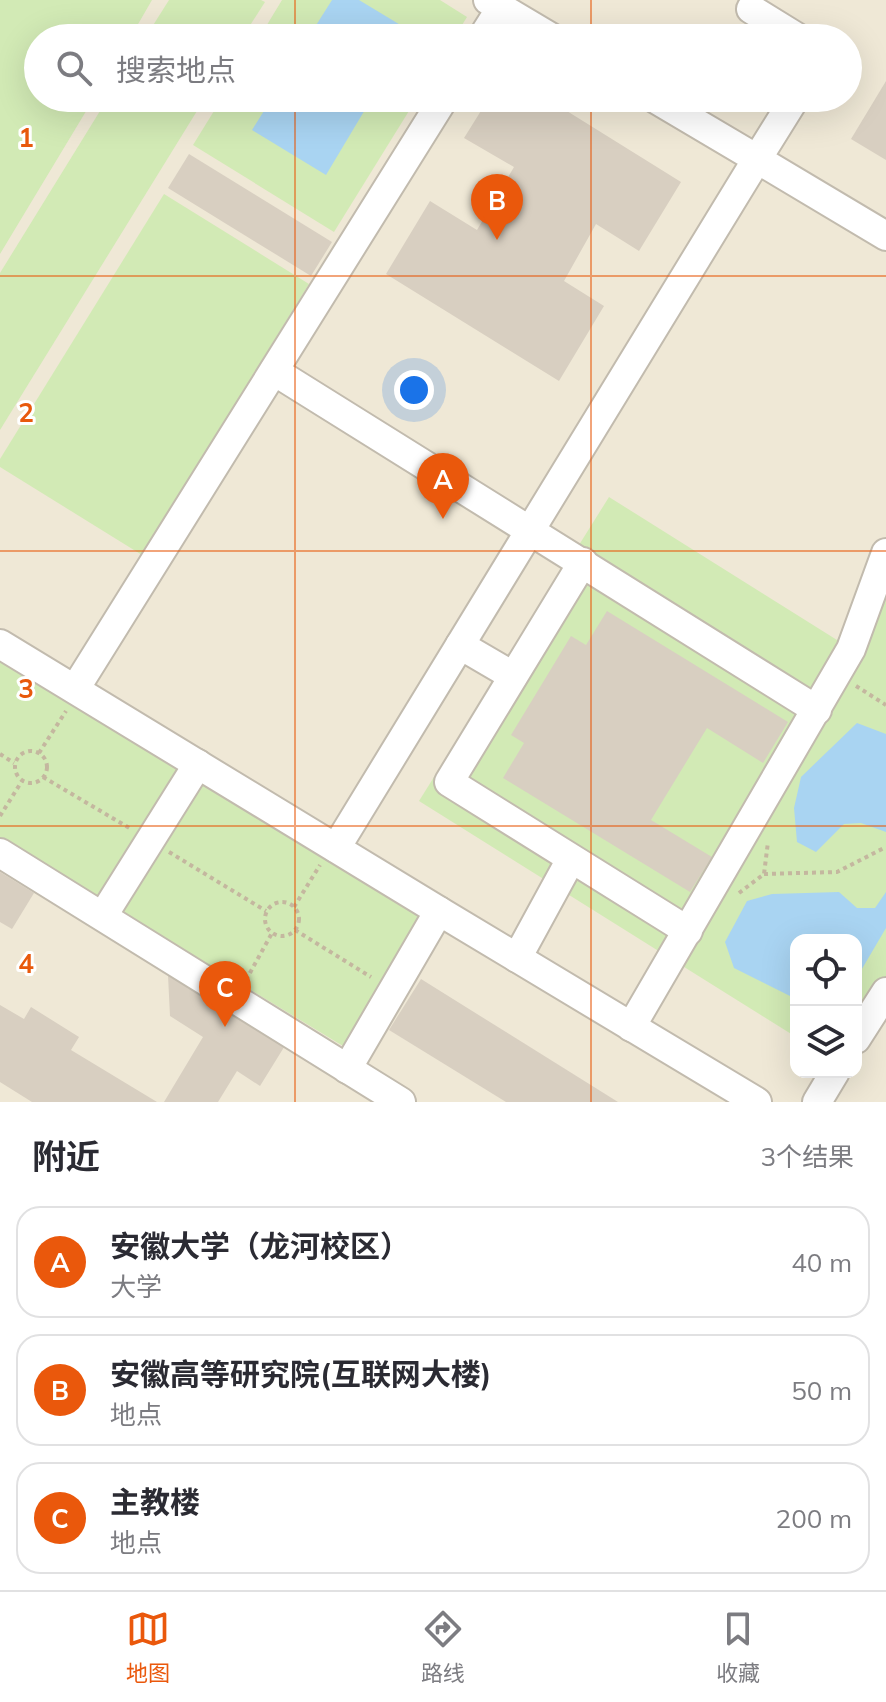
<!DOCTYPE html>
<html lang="zh">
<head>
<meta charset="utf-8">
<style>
  body { margin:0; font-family:Mulish,"Noto Sans SC",sans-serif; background:#f7f7f7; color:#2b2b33 }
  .controls { position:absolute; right:24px; bottom:24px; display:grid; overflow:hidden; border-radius:16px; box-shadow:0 8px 32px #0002 }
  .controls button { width:72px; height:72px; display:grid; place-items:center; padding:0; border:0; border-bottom:2px solid #e1e1e2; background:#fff; color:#2b2b33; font:40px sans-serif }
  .you { position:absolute; left:414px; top:390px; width:28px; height:28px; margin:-20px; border:6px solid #fff; border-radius:50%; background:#1a73e8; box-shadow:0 0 0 12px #1a73e833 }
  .badge { display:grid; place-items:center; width:52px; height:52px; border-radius:50%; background:#ea580c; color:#fff; font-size:26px; font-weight:700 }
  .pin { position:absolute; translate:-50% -66px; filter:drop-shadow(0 2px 4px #0008) }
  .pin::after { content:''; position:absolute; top:42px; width:28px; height:24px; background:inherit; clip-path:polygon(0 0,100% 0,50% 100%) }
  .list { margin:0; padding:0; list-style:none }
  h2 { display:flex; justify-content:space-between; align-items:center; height:104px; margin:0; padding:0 32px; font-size:34px }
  h2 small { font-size:26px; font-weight:400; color:#7c7c81 }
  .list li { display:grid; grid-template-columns:52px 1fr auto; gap:24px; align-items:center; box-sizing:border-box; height:112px; margin:0 16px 16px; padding:0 16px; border:2px solid #e1e1e2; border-radius:24px }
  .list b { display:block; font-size:30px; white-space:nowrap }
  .list p { margin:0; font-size:26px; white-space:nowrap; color:#7c7c81 }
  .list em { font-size:26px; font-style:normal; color:#7c7c81 }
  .icon { flex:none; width:44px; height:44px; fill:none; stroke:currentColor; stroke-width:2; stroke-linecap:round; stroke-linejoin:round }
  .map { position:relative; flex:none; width:886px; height:1102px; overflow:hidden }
  .search { position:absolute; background:#fff; box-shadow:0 8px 32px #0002; left:24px; right:24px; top:24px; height:88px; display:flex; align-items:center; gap:20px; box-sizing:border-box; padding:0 28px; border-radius:44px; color:#7c7c81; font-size:30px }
  .sheet { height:488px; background:#fff }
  nav { display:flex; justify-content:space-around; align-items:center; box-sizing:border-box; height:112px; border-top:2px solid #e1e1e2; background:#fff; font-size:22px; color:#7c7c81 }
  nav a { display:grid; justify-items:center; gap:4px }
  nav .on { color:#ea580c }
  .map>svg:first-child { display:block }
  .education { fill:#efe8d6; fill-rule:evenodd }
  .green { fill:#d2eab5 }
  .water { fill:#a9d4f2 }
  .building { fill:#d8cfc1 }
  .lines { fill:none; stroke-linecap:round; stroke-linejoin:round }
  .minor-casing { stroke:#c2bbae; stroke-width:32 }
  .path { stroke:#c4b79f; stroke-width:4; stroke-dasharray:4 4; stroke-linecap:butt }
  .minor { stroke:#fff; stroke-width:28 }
  .grid { fill:none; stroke:#e8590c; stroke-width:2; stroke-opacity:0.55 }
  .grid-label { font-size:26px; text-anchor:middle; font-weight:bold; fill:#e8590c; stroke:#fff; stroke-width:6; stroke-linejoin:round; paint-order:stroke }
</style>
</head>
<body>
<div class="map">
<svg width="886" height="1102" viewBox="0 0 886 1102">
  <rect width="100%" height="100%" fill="#f6f3ec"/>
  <!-- education -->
  <path class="education" d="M0,0H886V1102H0ZM38,38H848V98H38ZM796,940H856V1072H796Z"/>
  <!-- green -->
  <g class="green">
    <polygon points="0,0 152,0 130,38 38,38 38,98 94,98 0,254"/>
    <polygon points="169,0 261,0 265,2 242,38 145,38"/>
    <polygon points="282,0 440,0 467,17 454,38 259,38"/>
    <polygon points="108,98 205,98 0,430 0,273"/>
    <polygon points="222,98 417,98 334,232 193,145"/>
    <polygon points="164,194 309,284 142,555 0,467 0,459"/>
    <polygon points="609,497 837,640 886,562 886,1013 856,1061 856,940 796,940 796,1037 419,801"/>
    <polygon points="0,658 423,915 343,1046 0,838"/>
  </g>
  <!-- water -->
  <g class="water">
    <polygon points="332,0 359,0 412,32 409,38 308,38"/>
    <polygon points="272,98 372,98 326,175 252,130"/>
    <polygon points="857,723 886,734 886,832 861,823 844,824 816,852 797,842 794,808 801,777"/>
    <polygon points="839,892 857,908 875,908 886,892 886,928 856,979 856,940 796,940 796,999 734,968 725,942 747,901 772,894"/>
  </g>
  <!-- building -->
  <g class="building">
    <polygon points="886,81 886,160 851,139"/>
    <polygon points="489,98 546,98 681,182 639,251 596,224 564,281 604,306 559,381 386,274 430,201 477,230 514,167 464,138"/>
    <polygon points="189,154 332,242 311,276 168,188"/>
    <polygon points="607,611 788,722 763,763 707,728 651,820 712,857 690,892 503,778 524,743 511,735 571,636 586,645"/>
    <polygon points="0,872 34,893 12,929 0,922"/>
    <polygon points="167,955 286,1044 260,1086 237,1071 218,1102 164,1102 203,1037 170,1016"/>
    <polygon points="421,979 618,1102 506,1102 389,1030"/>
    <polygon points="0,1005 24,1019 31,1007 79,1037 71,1050 157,1102 32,1102 0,1082"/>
  </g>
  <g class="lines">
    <defs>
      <g id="minor">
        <polyline points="488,0 552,38"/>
        <polyline points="751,9 798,38"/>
        <polyline points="482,38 501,8"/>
        <polyline points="795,98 757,159 886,236"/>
        <polyline points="274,371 817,710"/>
        <polyline points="583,562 449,782 688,931"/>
        <polyline points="0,644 439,911 347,1069"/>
        <polyline points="460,645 513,676"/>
        <polyline points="75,689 444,98"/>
        <polyline points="336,848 757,159 654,98"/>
        <polyline points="0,853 401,1102"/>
        <polyline points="439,911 757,1102"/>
        <polyline points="104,914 198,764"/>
        <polyline points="517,958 571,859"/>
        <polyline points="631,1027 851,649 886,553"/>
        <polyline points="856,1039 886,992"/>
        <polyline points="817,1102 835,1072"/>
      </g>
    </defs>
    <!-- minor casing -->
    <use href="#minor" class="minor-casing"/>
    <!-- path -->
    <g class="path">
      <polyline points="856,686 886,705"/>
      <circle cx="31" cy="767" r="16"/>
      <polyline points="39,753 66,711"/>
      <polyline points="0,754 14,763"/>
      <polyline points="43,777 131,829"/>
      <polyline points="0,816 22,781"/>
      <polyline points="169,852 266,911"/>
      <polyline points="764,874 837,872 886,847"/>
      <polyline points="739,893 764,874 768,842"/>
      <circle cx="282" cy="919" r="17"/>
      <polyline points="294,907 320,865"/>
      <polyline points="295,930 371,977"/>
      <polyline points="246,980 272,933"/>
    </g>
    <!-- minor -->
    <use href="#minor" class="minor"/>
  </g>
  <!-- grid -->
  <path class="grid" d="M295,0V38M591,0V38M295,98V1102M591,98V1102M0,276H886M0,551H886M0,826H886"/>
  <g class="grid-label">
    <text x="26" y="147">1</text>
    <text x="26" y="422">2</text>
    <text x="26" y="698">3</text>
    <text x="26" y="973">4</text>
  </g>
</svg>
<div class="controls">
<button><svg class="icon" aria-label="locate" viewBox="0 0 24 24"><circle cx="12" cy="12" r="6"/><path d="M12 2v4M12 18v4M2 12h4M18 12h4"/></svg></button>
<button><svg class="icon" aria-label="layers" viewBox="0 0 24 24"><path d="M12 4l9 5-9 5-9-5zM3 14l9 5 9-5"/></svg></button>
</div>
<div class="you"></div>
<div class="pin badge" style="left:443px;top:519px">A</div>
<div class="pin badge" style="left:497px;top:240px">B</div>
<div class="pin badge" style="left:225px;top:1027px">C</div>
<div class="search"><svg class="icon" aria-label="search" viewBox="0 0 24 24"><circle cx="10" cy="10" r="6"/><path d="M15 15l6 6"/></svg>搜索地点</div>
</div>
<section class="sheet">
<h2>附近<small>3个结果</small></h2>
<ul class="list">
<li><span class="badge">A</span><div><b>安徽大学（龙河校区）</b><p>大学</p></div><em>40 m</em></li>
<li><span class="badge">B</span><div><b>安徽高等研究院(互联网大楼)</b><p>地点</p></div><em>50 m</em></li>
<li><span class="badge">C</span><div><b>主教楼</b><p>地点</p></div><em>200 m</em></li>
</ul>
</section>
<nav>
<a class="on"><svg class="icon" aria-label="map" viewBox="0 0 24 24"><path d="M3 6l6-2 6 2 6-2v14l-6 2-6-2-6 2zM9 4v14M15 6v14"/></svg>地图</a>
<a><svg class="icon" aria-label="directions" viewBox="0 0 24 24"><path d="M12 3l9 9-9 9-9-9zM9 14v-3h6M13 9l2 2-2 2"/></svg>路线</a>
<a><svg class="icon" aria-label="saved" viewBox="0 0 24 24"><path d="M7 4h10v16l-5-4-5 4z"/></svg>收藏</a>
</nav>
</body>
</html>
